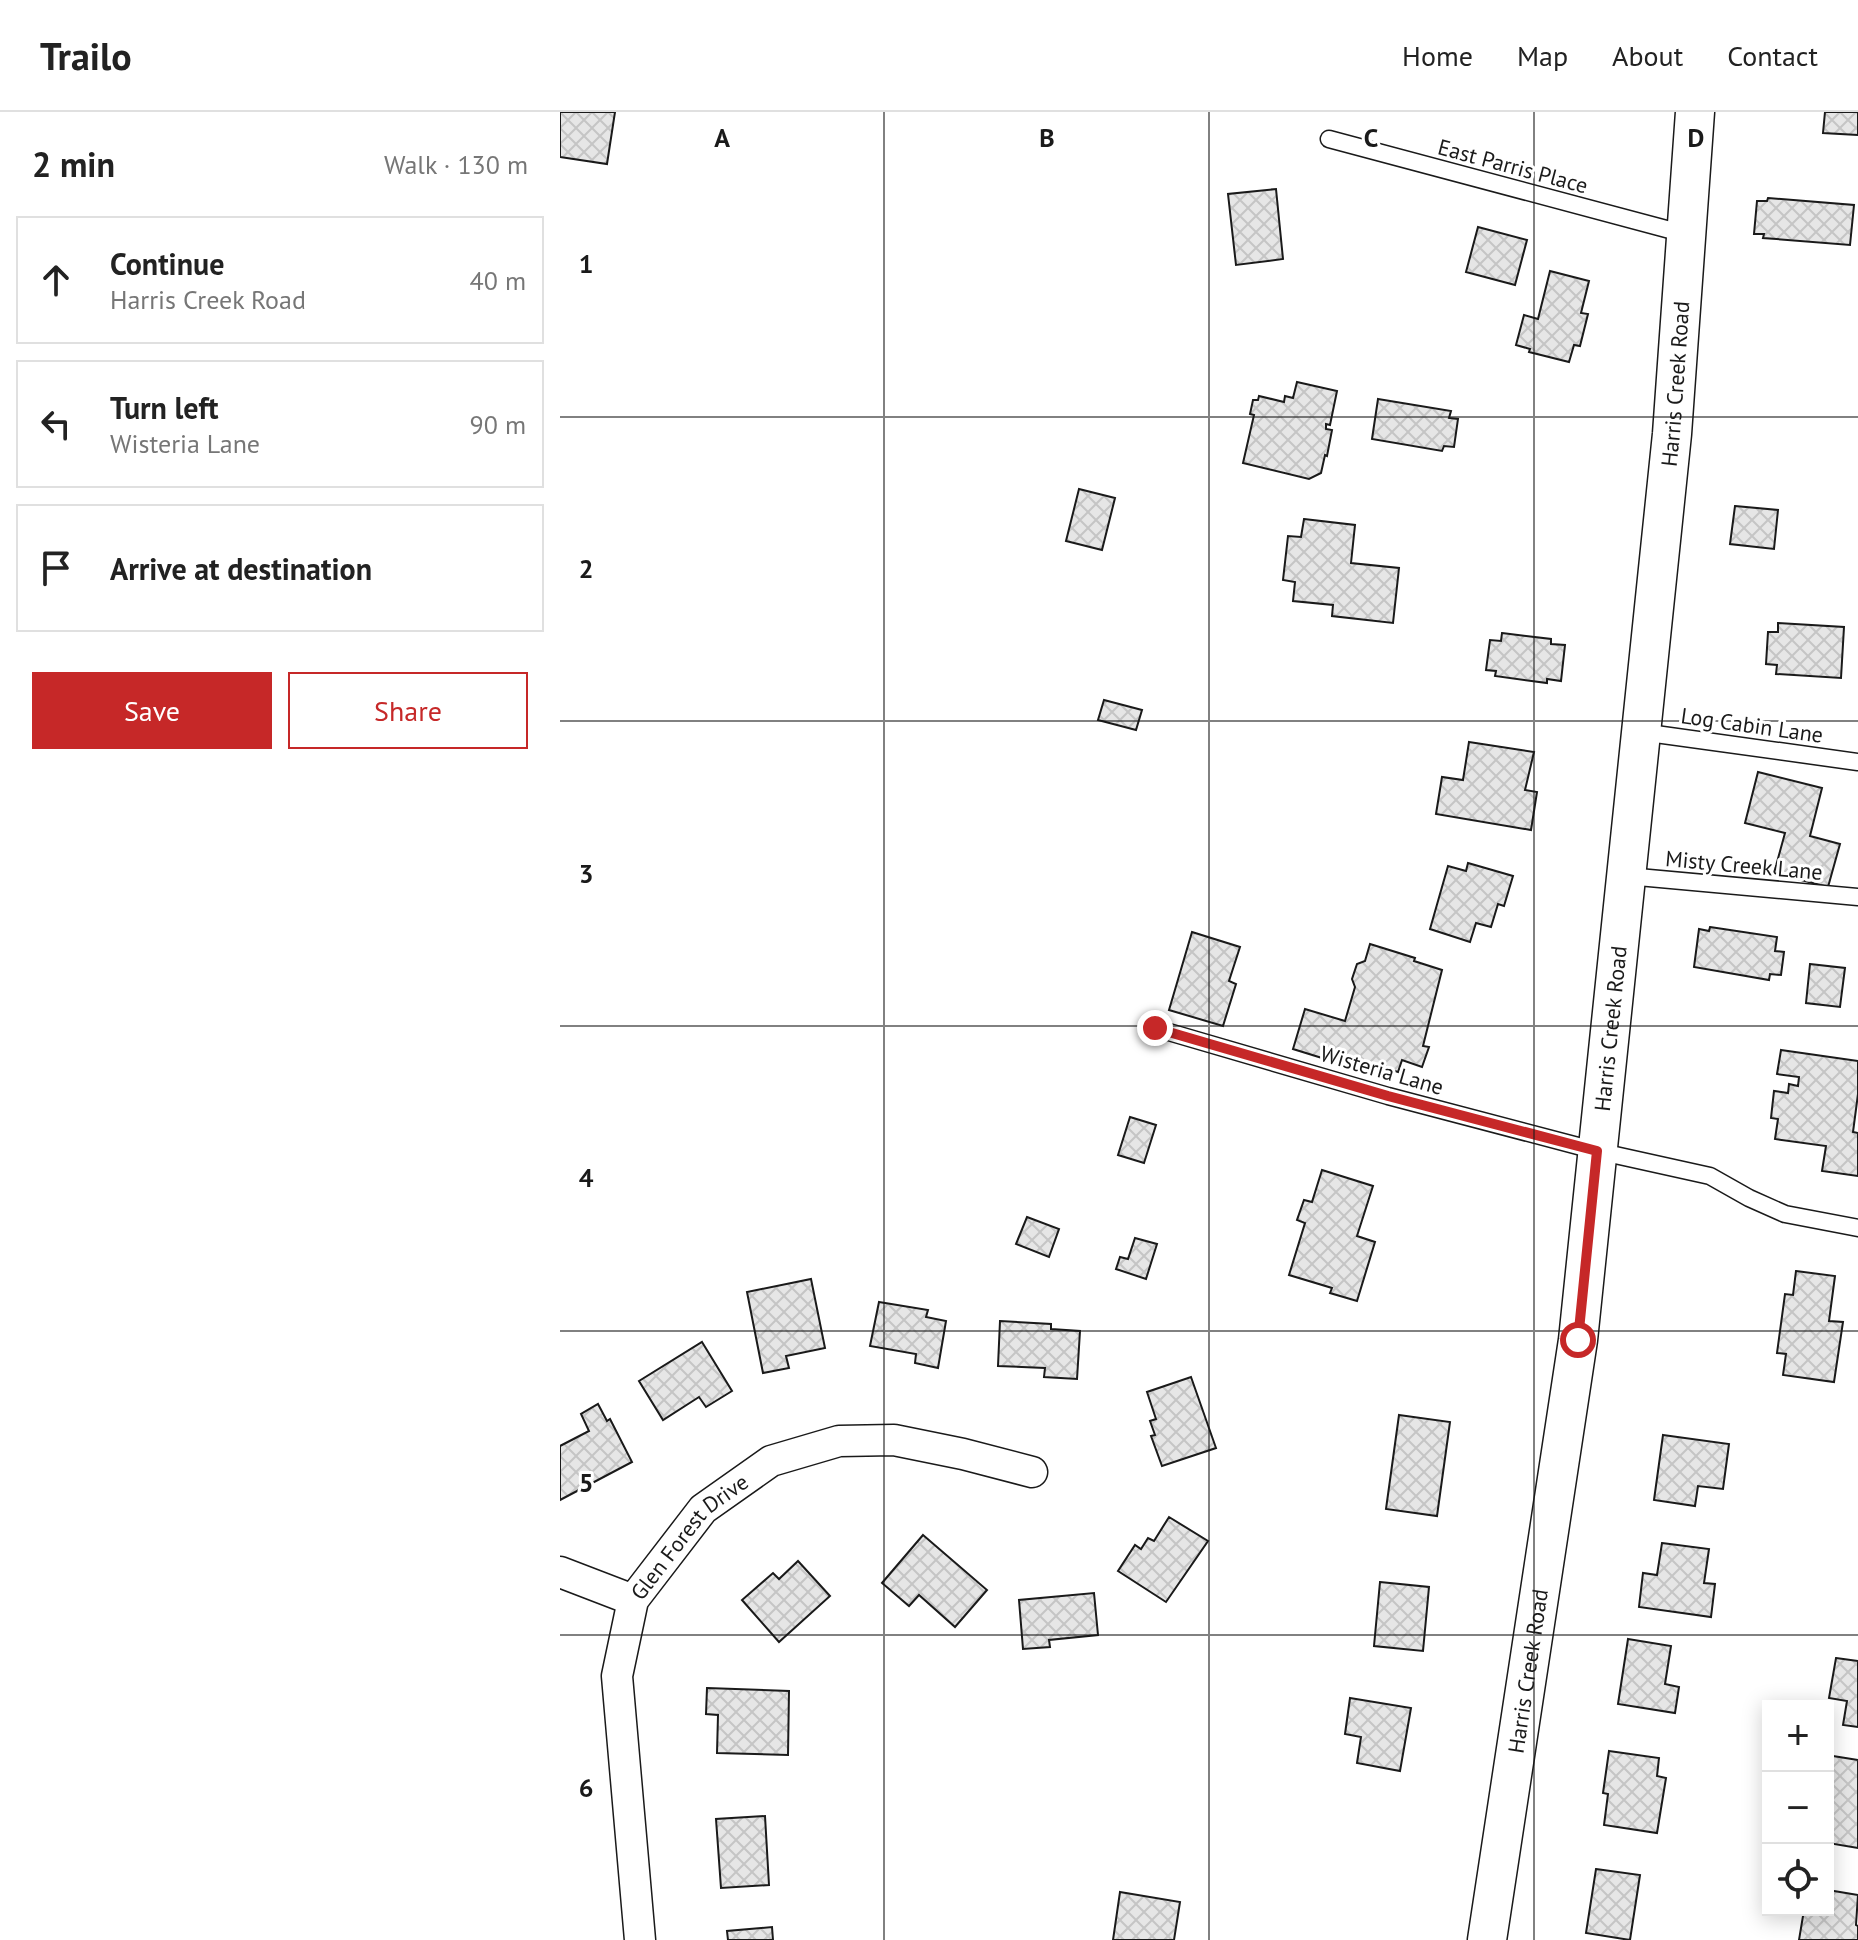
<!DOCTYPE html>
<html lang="en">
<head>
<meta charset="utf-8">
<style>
  body { margin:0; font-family:"PT Sans",sans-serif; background:#f2f2f2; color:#222 }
  .controls { position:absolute; right:24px; bottom:24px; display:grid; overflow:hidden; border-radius:0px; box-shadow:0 4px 20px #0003 }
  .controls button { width:72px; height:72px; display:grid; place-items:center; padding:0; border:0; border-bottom:2px solid #e0e0e0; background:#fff; color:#222; font:40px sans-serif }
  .stop { position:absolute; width:24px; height:24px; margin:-18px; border:6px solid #c62828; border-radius:50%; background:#fff }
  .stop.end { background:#c62828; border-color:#fff; box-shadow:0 2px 8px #0008 }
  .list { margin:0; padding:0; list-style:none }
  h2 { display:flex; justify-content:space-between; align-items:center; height:104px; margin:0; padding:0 32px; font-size:34px }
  h2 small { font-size:26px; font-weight:400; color:#767676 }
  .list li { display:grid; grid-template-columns:52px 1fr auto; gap:24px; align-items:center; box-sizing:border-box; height:128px; margin:0 16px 16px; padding:0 16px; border:2px solid #e0e0e0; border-radius:0px }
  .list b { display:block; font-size:30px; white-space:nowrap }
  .list p { margin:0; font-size:26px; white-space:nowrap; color:#767676 }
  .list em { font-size:26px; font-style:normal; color:#767676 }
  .actions { display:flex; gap:16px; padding:24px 32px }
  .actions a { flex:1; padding:18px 0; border:2px solid #c62828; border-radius:0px; text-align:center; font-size:28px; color:#c62828 }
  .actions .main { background:#c62828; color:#fff }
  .icon { flex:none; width:44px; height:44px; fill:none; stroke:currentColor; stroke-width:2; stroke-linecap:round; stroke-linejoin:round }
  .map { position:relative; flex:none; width:1298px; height:1828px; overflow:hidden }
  header { display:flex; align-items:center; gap:48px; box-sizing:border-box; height:112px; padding:0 40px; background:#fff; border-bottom:2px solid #e0e0e0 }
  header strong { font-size:38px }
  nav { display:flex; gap:44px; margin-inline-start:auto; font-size:28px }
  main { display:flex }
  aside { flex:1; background:#fff }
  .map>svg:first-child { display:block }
  .building { fill:url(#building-cross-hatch); stroke:#1a1a1a; stroke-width:2 }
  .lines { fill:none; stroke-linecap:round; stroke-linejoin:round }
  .service-casing { stroke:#1a1a1a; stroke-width:19 }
  .minor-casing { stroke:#1a1a1a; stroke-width:33 }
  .tertiary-casing { stroke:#1a1a1a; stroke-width:41 }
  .service { stroke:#fff; stroke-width:16 }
  .minor { stroke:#fff; stroke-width:30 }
  .tertiary { stroke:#fff; stroke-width:38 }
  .route { stroke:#c62828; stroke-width:10 }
  .grid { fill:none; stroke:#1a1a1a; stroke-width:2; stroke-opacity:0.55 }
  .labels { text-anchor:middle; stroke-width:6; stroke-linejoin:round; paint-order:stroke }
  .street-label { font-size:22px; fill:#1a1a1a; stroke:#fff }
  .grid-label { font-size:26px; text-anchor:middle; font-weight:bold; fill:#1a1a1a; stroke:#fff; stroke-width:6; stroke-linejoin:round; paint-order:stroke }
</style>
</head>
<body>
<header>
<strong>Trailo</strong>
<nav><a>Home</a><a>Map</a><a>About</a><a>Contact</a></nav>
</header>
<main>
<aside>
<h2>2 min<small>Walk · 130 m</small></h2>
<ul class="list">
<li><svg class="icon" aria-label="ahead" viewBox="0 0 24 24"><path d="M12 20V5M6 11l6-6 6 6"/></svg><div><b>Continue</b><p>Harris Creek Road</p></div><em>40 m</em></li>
<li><svg class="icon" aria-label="left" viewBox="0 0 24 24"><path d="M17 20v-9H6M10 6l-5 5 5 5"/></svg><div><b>Turn left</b><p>Wisteria Lane</p></div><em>90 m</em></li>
<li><svg class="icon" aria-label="arrive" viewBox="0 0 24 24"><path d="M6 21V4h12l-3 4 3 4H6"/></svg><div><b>Arrive at destination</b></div></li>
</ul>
<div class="actions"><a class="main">Save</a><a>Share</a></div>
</aside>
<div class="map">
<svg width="1298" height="1828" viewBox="0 0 1298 1828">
  <defs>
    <pattern id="building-cross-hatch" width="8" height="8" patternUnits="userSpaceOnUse" patternTransform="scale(2)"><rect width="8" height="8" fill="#e6e6e6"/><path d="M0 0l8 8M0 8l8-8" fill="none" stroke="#c5c5c5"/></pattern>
  </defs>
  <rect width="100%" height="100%" fill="#fff"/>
  <!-- building -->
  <g class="building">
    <polygon points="0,0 55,0 47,52 0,45"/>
    <polygon points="1265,0 1298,0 1298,23 1263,21"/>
    <polygon points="716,77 723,147 676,153 668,82"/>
    <polygon points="1208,86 1294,93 1290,133 1203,126 1204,122 1194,122 1197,89 1207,89"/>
    <polygon points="918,115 967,128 955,173 906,160"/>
    <polygon points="990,159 1029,169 1021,201 1028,202 1020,234 1014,233 1009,250 969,240 970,237 956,233 964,203 978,207"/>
    <polygon points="737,270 777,279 770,313 766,312 766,317 772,318 767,344 765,343 761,361 749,367 683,351 694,303 690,302 693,288 698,288 699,284 724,290 725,284 733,286"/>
    <polygon points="818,287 891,299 889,306 898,307 894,335 884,334 882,339 812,327"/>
    <polygon points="519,377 555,386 542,438 506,429"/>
    <polygon points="1175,394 1218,398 1214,437 1170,432"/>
    <polygon points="744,407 795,413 791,451 839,456 833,511 772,504 773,493 733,489 735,470 723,468 728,424 741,425"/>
    <polygon points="1218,511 1284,515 1281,566 1216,562 1217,553 1206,552 1208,520 1218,520"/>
    <polygon points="942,521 991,527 991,532 1005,533 1001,569 987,567 987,571 935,564 936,559 926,558 930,528 941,529"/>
    <polygon points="544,588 582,598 576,618 538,608"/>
    <polygon points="909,630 974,640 965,678 977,680 971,718 876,702 882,665 903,668"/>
    <polygon points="1198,660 1262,676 1250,724 1280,732 1268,775 1214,761 1225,721 1185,711"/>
    <polygon points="908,751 953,764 944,794 938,792 931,815 916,811 910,830 870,817 888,754 906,759"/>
    <polygon points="1150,815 1217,825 1215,839 1224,840 1221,863 1210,862 1209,868 1134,855 1139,817 1149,819"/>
    <polygon points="632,820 680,835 669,869 676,872 663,914 609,898"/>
    <polygon points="810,832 855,846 854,849 882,858 863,934 869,935 862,955 842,948 838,960 794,946 791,955 733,937 745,897 785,909 795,875 792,867 797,852 805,849"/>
    <polygon points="1250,852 1285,856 1280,895 1246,891"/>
    <polygon points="1221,938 1298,949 1298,982 1293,1020 1298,1021 1298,1064 1262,1059 1266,1034 1215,1027 1218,1007 1211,1006 1214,979 1228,981 1229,972 1238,974 1239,965 1217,962"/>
    <polygon points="570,1005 596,1013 584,1051 558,1043"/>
    <polygon points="762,1058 813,1074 797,1124 815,1130 797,1189 770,1181 772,1176 729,1163 745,1111 737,1108 744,1088 752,1090"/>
    <polygon points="467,1105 499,1117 489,1145 456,1132"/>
    <polygon points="575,1126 597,1132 586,1167 556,1157 560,1145 568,1147"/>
    <polygon points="1236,1159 1275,1164 1269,1209 1283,1210 1274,1270 1223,1263 1226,1242 1217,1241 1225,1182 1233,1183"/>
    <polygon points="251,1167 265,1236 226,1244 229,1256 203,1261 187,1180"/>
    <polygon points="319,1190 368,1198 366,1205 386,1209 378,1256 355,1251 356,1242 310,1234"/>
    <polygon points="440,1209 491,1212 491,1217 520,1219 517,1267 484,1265 485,1256 438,1254"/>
    <polygon points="142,1230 172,1279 146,1295 139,1285 103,1308 79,1269"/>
    <polygon points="631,1265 656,1336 602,1354 591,1324 595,1323 590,1309 596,1307 587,1280"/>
    <polygon points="38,1292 47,1309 50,1307 72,1350 0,1388 0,1334 29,1319 21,1302"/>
    <polygon points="839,1303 890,1310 877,1404 826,1397"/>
    <polygon points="1103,1323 1169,1332 1163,1377 1138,1374 1135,1394 1094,1388"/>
    <polygon points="609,1405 648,1429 606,1490 558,1459 575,1433 581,1437 588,1426 594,1429"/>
    <polygon points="363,1423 427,1478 395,1515 359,1483 349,1494 322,1471"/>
    <polygon points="1102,1431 1149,1437 1144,1471 1155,1472 1151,1505 1079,1495 1083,1461 1097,1463"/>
    <polygon points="238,1449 270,1484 219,1530 182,1488 213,1461 219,1467"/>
    <polygon points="820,1470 869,1475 863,1539 814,1534"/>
    <polygon points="534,1481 538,1523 489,1528 490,1535 463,1537 459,1488"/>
    <polygon points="1068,1527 1111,1534 1105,1572 1119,1575 1115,1601 1058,1592"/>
    <polygon points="1276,1546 1298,1549 1298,1615 1283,1613 1287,1589 1269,1586"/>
    <polygon points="147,1576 229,1579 228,1643 157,1641 158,1603 146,1602"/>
    <polygon points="790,1586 851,1596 840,1659 797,1651 801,1625 785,1622"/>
    <polygon points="1049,1639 1099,1646 1097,1664 1106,1666 1097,1721 1044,1713 1048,1682 1043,1681"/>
    <polygon points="1273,1644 1298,1648 1298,1736 1268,1731 1268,1673"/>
    <polygon points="205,1704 209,1773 161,1776 156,1707"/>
    <polygon points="1036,1757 1080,1763 1070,1828 1026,1821"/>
    <polygon points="1268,1778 1298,1783 1296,1813 1298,1814 1298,1828 1239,1828 1244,1798 1268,1798"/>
    <polygon points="560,1780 620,1790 614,1828 553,1828"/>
    <polygon points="212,1815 213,1828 168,1828 167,1819"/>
  </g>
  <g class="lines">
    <defs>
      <g id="service">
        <polyline points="769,27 1125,122"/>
        <polyline points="1081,620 1298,650"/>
        <polyline points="1067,764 1298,785"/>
        <polyline points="595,916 828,984 1037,1039 1150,1064 1189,1086 1225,1102 1298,1116"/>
      </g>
      <g id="minor">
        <polyline points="0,1460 73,1488"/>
        <path id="s1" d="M80,1828L57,1564L73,1488L143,1397L211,1349L279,1329L334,1328L403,1342L472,1360"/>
      </g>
      <g id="tertiary">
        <path id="s2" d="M927,1828L1018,1228L1112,322L1135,0"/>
      </g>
    </defs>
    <!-- service casing -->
    <use href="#service" class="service-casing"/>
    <!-- minor casing -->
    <use href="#minor" class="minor-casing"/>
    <!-- tertiary casing -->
    <use href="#tertiary" class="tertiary-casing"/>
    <!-- service -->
    <use href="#service" class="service"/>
    <!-- minor -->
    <use href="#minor" class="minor"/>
    <!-- tertiary -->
    <use href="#tertiary" class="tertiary"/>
  </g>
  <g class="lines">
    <!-- route -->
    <polyline class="route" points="595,916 828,984 1037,1039 1018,1228"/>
  </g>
  <!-- grid -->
  <path class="grid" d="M324,0V1828M649,0V1828M974,0V1828M0,305H1298M0,609H1298M0,914H1298M0,1219H1298M0,1523H1298"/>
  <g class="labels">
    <!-- street labels -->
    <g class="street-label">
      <text transform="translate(953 54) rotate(15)" y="8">East Parris Place</text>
      <text dy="8" stroke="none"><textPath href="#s2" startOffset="1568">Harris Creek Road</textPath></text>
      <text transform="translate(1192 613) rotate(8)" y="8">Log Cabin Lane</text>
      <text transform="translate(1184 753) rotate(5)" y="8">Misty Creek Lane</text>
      <text dy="8" stroke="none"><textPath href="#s2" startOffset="920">Harris Creek Road</textPath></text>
      <text transform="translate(822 958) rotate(16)" y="8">Wisteria Lane</text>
      <text dy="8" stroke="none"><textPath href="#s1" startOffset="428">Glen Forest Drive</textPath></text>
      <text dy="8" stroke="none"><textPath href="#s2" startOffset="272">Harris Creek Road</textPath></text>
    </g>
  </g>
  <g class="grid-label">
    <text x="162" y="35">A</text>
    <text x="487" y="35">B</text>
    <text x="811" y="35">C</text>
    <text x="1136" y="35">D</text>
    <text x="26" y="161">1</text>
    <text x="26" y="466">2</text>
    <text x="26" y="771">3</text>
    <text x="26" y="1075">4</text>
    <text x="26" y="1380">5</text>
    <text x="26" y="1685">6</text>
  </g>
</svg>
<div class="controls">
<button>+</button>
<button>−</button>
<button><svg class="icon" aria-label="locate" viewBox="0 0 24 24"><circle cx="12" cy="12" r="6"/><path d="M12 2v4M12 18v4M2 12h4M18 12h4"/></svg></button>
</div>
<div class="stop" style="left:1018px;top:1228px"></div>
<div class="stop end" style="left:595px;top:916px"></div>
</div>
</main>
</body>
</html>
